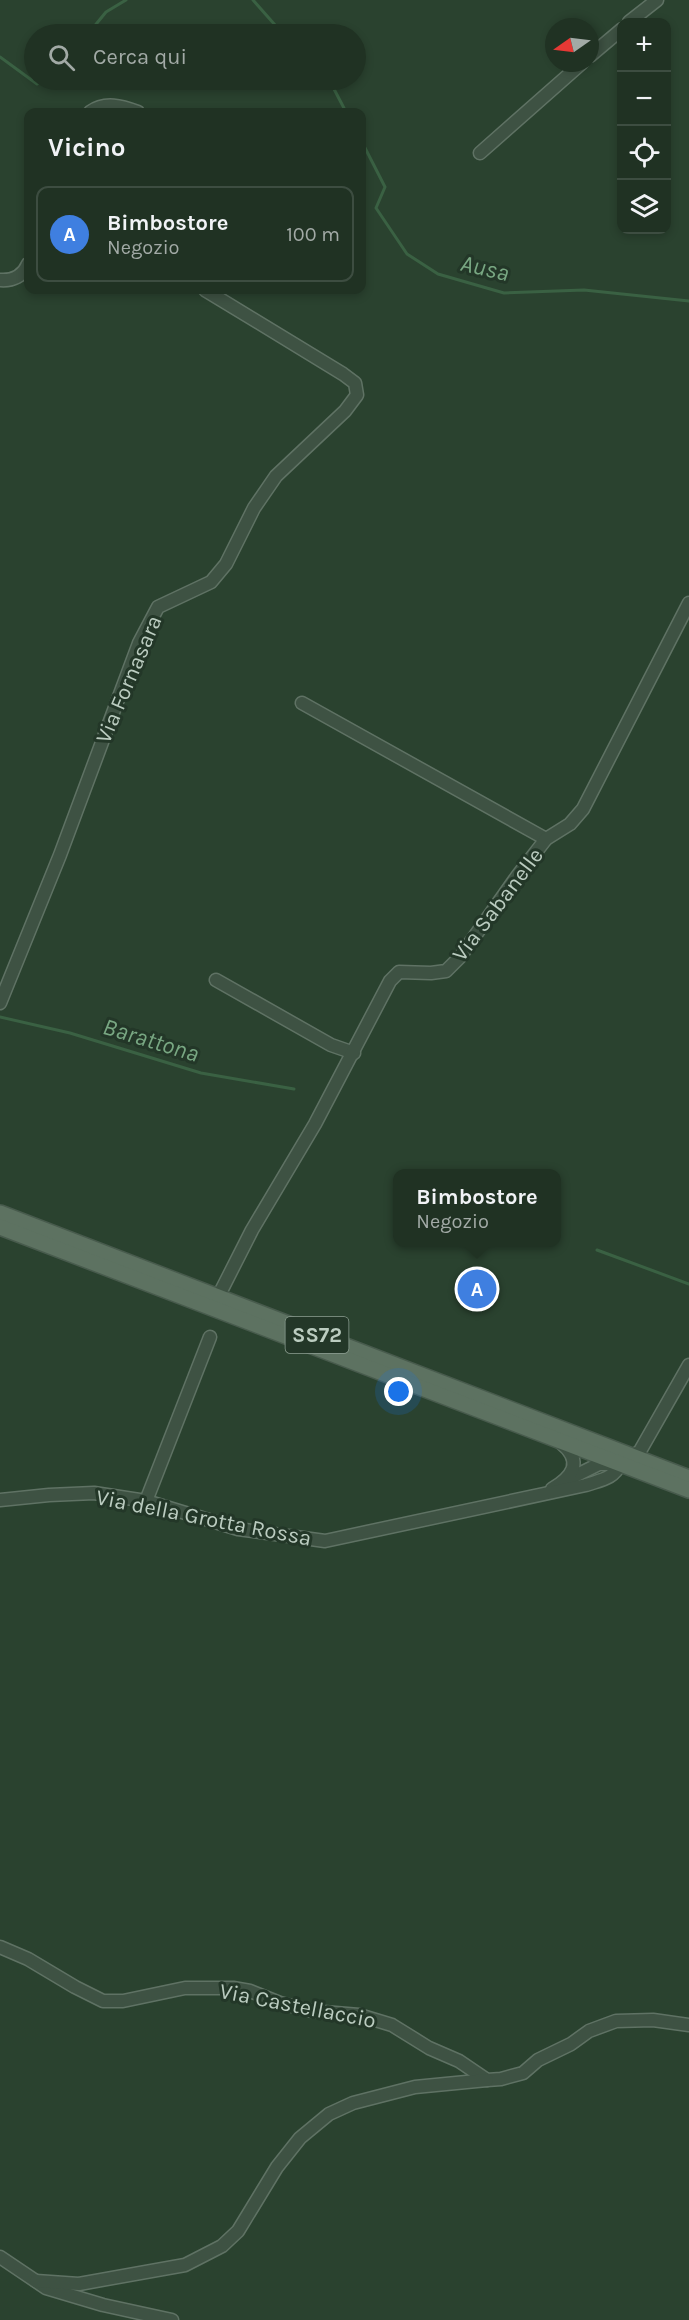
<!DOCTYPE html>
<html lang="it">
<head>
<meta charset="utf-8">
<style>
  body { margin:0; font-family:Karla,sans-serif; background:#2d3e30; color:#f1f3f6 }
  .controls { position:absolute; right:18px; top:18px; display:grid; overflow:hidden; border-radius:12px; box-shadow:0 3px 9px #0003 }
  .controls button { width:54px; height:54px; display:grid; place-items:center; padding:0; border:0; border-bottom:2px solid #3d4d41; background:#203223; color:#f1f3f6; font:30px sans-serif }
  .compass { position:absolute; left:545px; top:18px; width:54px; height:54px; border-radius:50%; background:#203223; box-shadow:0 3px 9px #0003; rotate:256deg }
  .you { position:absolute; left:399px; top:1392px; width:21px; height:21px; margin:-15px; border:4px solid #fff; border-radius:50%; background:#1a73e8; box-shadow:0 0 0 9px #1a73e833 }
  .badge { display:grid; place-items:center; width:39px; height:39px; border-radius:50%; background:#9cf0b2; color:#fff; font-size:20px; font-weight:700 }
  .pin { position:absolute; translate:-50% -50%; border:3px solid #fff; box-shadow:0 2px 6px #0006 }
  .popup { position:absolute; left:393px; top:1169px; width:168px; height:78px; box-sizing:border-box; display:grid; place-content:center; border-radius:12px; background:#203223; filter:drop-shadow(0 2px 4px #0005); font-size:20px; white-space:nowrap; color:#a2aaa6 }
  .popup b { font-size:22px; color:#f1f3f6 }
  .popup::after { content:''; position:absolute; left:50%; top:100%; margin-left:-12px; border:12px solid transparent; border-top-color:#203223 }
  .list { margin:0; padding:0; list-style:none }
  h2 { display:flex; justify-content:space-between; align-items:center; height:78px; margin:0; padding:0 24px; font-size:26px }
  h2 small { font-size:20px; font-weight:400; color:#a2aaa6 }
  .list li { display:grid; grid-template-columns:39px 1fr auto; gap:18px; align-items:center; box-sizing:border-box; height:96px; margin:0 12px 12px; padding:0 12px; border:2px solid #3d4d41; border-radius:12px }
  .list b { display:block; font-size:22px; white-space:nowrap }
  .list p { margin:0; font-size:20px; white-space:nowrap; color:#a2aaa6 }
  .list em { font-size:20px; font-style:normal; color:#a2aaa6 }
  .icon { flex:none; width:33px; height:33px; fill:none; stroke:currentColor; stroke-width:2; stroke-linecap:round; stroke-linejoin:round }
  .map { position:relative; flex:none; width:689px; height:2320px; overflow:hidden }
  .search { position:absolute; background:#203223; box-shadow:0 3px 9px #0003; left:24px; top:24px; width:342px; height:66px; display:flex; align-items:center; gap:15px; box-sizing:border-box; padding:0 21px; border-radius:33px; color:#a2aaa6; font-size:22px }
  .panel { position:absolute; background:#203223; box-shadow:0 3px 9px #0003; left:24px; top:108px; width:342px; height:186px; border-radius:12px }
  .map>svg:first-child { display:block }
  .lines { fill:none; stroke-linecap:round; stroke-linejoin:round }
  .stream { stroke:#3a6143; stroke-width:3 }
  .minor-casing { stroke:#5f7264; stroke-width:15 }
  .major-casing { stroke:#485b4d; stroke-width:18 }
  .minor { stroke:#3e5243; stroke-width:12 }
  .major { stroke:#5d7261; stroke-width:15 }
  .labels { text-anchor:middle; stroke-width:6; stroke-linejoin:round; paint-order:stroke }
  .shield { fill:#233728; stroke:#8d9f92; stroke-width:1.5 }
  .shield-label { font-size:21px; font-weight:bold; fill:#bbccc0 }
  .street-label { font-size:22px; fill:#bbccc0; stroke:#233728 }
  .water-label { font-size:24px; font-style:italic; fill:#78a782; stroke:#233728 }
</style>
</head>
<body>
<div class="map">
<svg width="689" height="2320" viewBox="0 0 689 2320">
  <rect width="100%" height="100%" fill="#2a422f"/>
  <g class="lines">
    <!-- stream -->
    <g class="stream">
      <polyline points="253,0 283,34"/>
      <polyline points="88,34 106,12 126,0"/>
      <polyline points="0,57 37,84 42,80"/>
      <polyline points="325,80 334,89 346,112"/>
      <polyline points="362,142 385,187 376,208 407,254 438,274 504,293 584,290 689,301"/>
      <polyline points="0,1017 70,1033 201,1073 294,1089"/>
      <polyline points="597,1250 689,1284"/>
    </g>
    <defs>
      <g id="minor">
        <polyline points="629,22 657,0"/>
        <polyline points="590,56 622,29"/>
        <path d="M90,112C105,101 122,106 138,112"/>
        <polyline points="480,153 582,63"/>
        <path d="M0,280C13,281 23,276 28,264"/>
        <polyline points="302,703 546,839"/>
        <polyline points="216,980 331,1045 354,1053"/>
        <polyline points="0,1003 60,855 139,643 158,607 211,582 226,564 254,508 276,476 345,411 357,395 355,383 343,374 205,290"/>
        <polyline points="218,1297 252,1230 315,1124 390,981 399,972 431,973 446,971 460,957 518,875 546,839 570,824 583,809 689,603"/>
        <polyline points="627,1461 640,1451 689,1365"/>
        <polyline points="567,1480 599,1464 616,1464"/>
        <path d="M552,1489C572,1477 584,1462 561,1443"/>
        <path d="M0,1500L49,1495L94,1493L146,1501L238,1529L325,1541L586,1485C600,1480 614,1479 620,1464"/>
        <polyline points="146,1501 210,1337"/>
        <polyline points="0,1947 28,1959 75,1987 103,2001 123,2001 185,1988 233,1988 250,1991 280,2003 312,2011 359,2015 392,2025 429,2048 459,2061 487,2080 501,2079 523,2073 538,2060 571,2044 589,2031 616,2021 653,2020 689,2025"/>
        <polyline points="0,2257 46,2288 103,2305 172,2320"/>
        <polyline points="36,2281 79,2284 185,2265 222,2246 238,2231 277,2167 300,2138 329,2114 353,2103 415,2087 487,2080"/>
      </g>
      <g id="major">
        <polyline points="0,1213 689,1478"/>
        <polyline points="0,1227 689,1490"/>
      </g>
    </defs>
    <!-- minor casing -->
    <use href="#minor" class="minor-casing"/>
    <!-- major casing -->
    <use href="#major" class="major-casing"/>
    <!-- minor -->
    <use href="#minor" class="minor"/>
    <!-- major -->
    <use href="#major" class="major"/>
  </g>
  <g class="labels">
    <!-- shield labels -->
    <rect class="shield" x="285.5" y="1317" width="63" height="36" rx="4.5"/>
    <g class="shield-label">
      <text x="317" y="1342">SS72</text>
    </g>
    <!-- street labels -->
    <g class="street-label">
      <text transform="translate(128 679) rotate(-67)" y="8">Via Fornasara</text>
      <text transform="translate(497 904) rotate(-53)" y="8">Via Sabanelle</text>
      <text transform="translate(204 1517) rotate(11)" y="8">Via della Grotta Rossa</text>
      <text transform="translate(298 2005) rotate(11)" y="8">Via Castellaccio</text>
    </g>
    <!-- water labels -->
    <g class="water-label">
      <text transform="translate(485 268) rotate(13)" y="8">Ausa</text>
      <text transform="translate(151 1040) rotate(17)" y="8">Barattona</text>
    </g>
  </g>
</svg>
<div class="controls">
<button>+</button>
<button>−</button>
<button><svg class="icon" aria-label="locate" viewBox="0 0 24 24"><circle cx="12" cy="12" r="6"/><path d="M12 2v4M12 18v4M2 12h4M18 12h4"/></svg></button>
<button><svg class="icon" aria-label="layers" viewBox="0 0 24 24"><path d="M12 4l9 5-9 5-9-5zM3 14l9 5 9-5"/></svg></button>
</div>
<svg class="compass" viewBox="-18 -18 36 36"><path d="M0-13l5 13h-10z" fill="#e53935"/><path d="M0 13l5-13h-10z" fill="#a2aaa6"/></svg>
<div class="you"></div>
<div class="pin badge" style="left:477px;top:1289px;background:#3f7fe0">A</div>
<div class="popup"><b>Bimbostore</b>Negozio</div>
<div class="search"><svg class="icon" aria-label="search" viewBox="0 0 24 24"><circle cx="10" cy="10" r="6"/><path d="M15 15l6 6"/></svg>Cerca qui</div>
<section class="panel">
<h2>Vicino<small></small></h2>
<ul class="list">
<li><span class="badge" style="background:#3f7fe0">A</span><div><b>Bimbostore</b><p>Negozio</p></div><em>100 m</em></li>
</ul>
</section>
</div>
</body>
</html>
